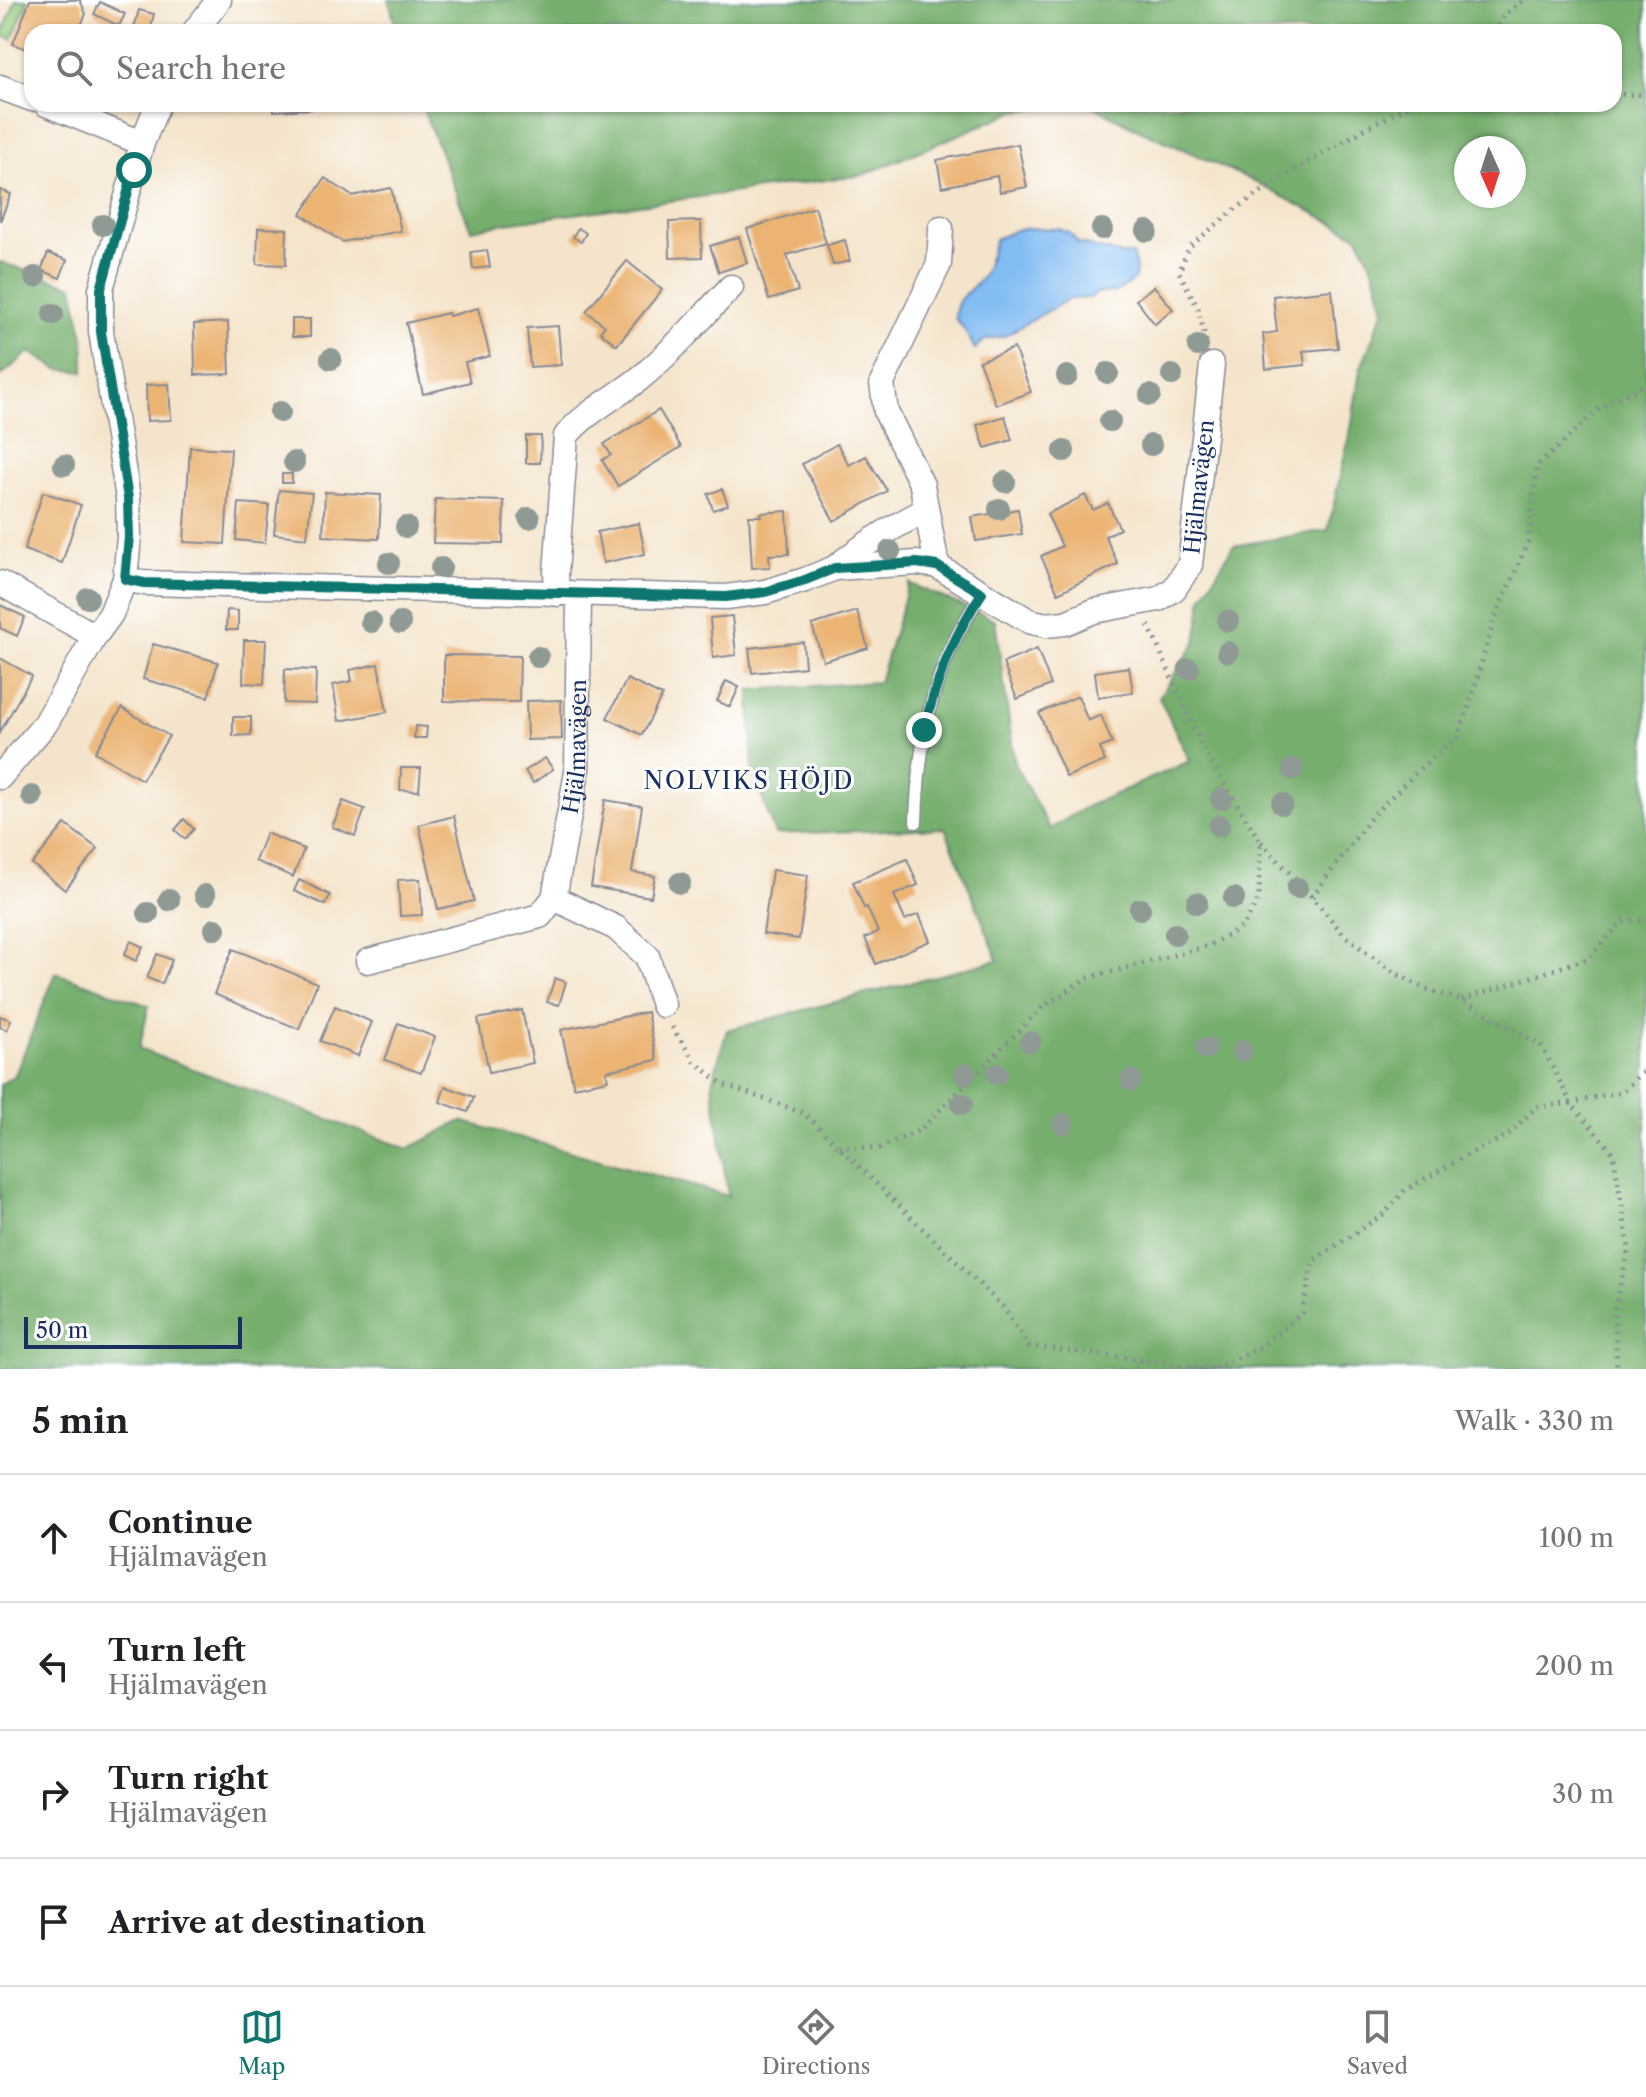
<!DOCTYPE html>
<html lang="en">
<head>
<meta charset="utf-8">
<style>
  body { margin:0; font-family:"Libre Caslon Text",serif; background:#f6f6f6; color:#202124 }
  .compass { position:absolute; left:1454px; top:136px; width:72px; height:72px; border-radius:50%; background:#fff; box-shadow:0 2px 6px #0004; rotate:177deg }
  .scale { position:absolute; left:24px; bottom:20px; width:218px; box-sizing:border-box; padding-left:8px; border:4px solid #1b2f5e; border-top:0; font-size:22px; line-height:28px; white-space:nowrap; color:#1b2f5e; -webkit-text-stroke:6px #fff; paint-order:stroke }
  .stop { position:absolute; width:24px; height:24px; margin:-18px; border:6px solid #0f766e; border-radius:50%; background:#fff }
  .stop.end { background:#0f766e; border-color:#fff; box-shadow:0 2px 8px #0008 }
  .list { margin:0; padding:0; list-style:none }
  h2 { display:flex; justify-content:space-between; align-items:center; height:104px; margin:0; padding:0 32px; font-size:34px }
  h2 small { font-size:26px; font-weight:400; color:#757577 }
  .list li { display:grid; grid-template-columns:52px 1fr auto; gap:24px; align-items:center; box-sizing:border-box; height:128px; padding:0 32px; border-top:2px solid #e0e0e0 }
  .list b { display:block; font-size:30px; white-space:nowrap }
  .list p { margin:0; font-size:26px; white-space:nowrap; color:#757577 }
  .list em { font-size:26px; font-style:normal; color:#757577 }
  .icon { flex:none; width:44px; height:44px; fill:none; stroke:currentColor; stroke-width:2; stroke-linecap:round; stroke-linejoin:round }
  .map { position:relative; flex:none; width:1646px; height:1369px; overflow:hidden }
  .search { position:absolute; background:#fff; box-shadow:0 2px 6px #0004; left:24px; right:24px; top:24px; height:88px; display:flex; align-items:center; gap:20px; box-sizing:border-box; padding:0 28px; border-radius:24px; color:#757577; font-size:30px }
  .sheet { height:616px; background:#fff }
  nav { display:flex; justify-content:space-around; align-items:center; box-sizing:border-box; height:112px; border-top:2px solid #e0e0e0; background:#fff; font-size:22px; color:#757577 }
  nav a { display:grid; justify-items:center; gap:4px }
  nav .on { color:#0f766e }
  .map>svg:first-child { display:block }
  .green { fill:#93cb7e; stroke:#577d6e; stroke-width:2 }
  .forest { fill:#76af6d; stroke:#486f66; stroke-width:2; fill-rule:evenodd }
  .water { fill:#81bcf3; stroke:#4e76a8; stroke-width:2 }
  .building { fill:#ebb473 }
  .lines { fill:none; stroke-linecap:round; stroke-linejoin:round }
  .service-casing { stroke:#888a94; stroke-width:15 }
  .minor-casing { stroke:#888a94; stroke-width:27 }
  .path { stroke:#888a94; stroke-width:5; stroke-dasharray:2 6; stroke-linecap:butt }
  .service { stroke:#fff; stroke-width:12 }
  .minor { stroke:#fff; stroke-width:24 }
  .tree { fill:#909a95 }
  .route { stroke:#0f766e; stroke-width:10 }
  .labels { text-anchor:middle; stroke-width:6; stroke-linejoin:round; paint-order:stroke }
  .street-label { font-size:22px; fill:#1b2f5e; stroke:#fff }
  .neighbourhood-label { font-size:24px; letter-spacing:2px; fill:#1b2f5e; stroke:#fff }
</style>
</head>
<body>
<div class="map">
<svg width="1646" height="1369" viewBox="0 0 1646 1369">
  <rect width="100%" height="100%" fill="#fff"/>
  <filter id="ink" filterUnits="userSpaceOnUse"><feTurbulence type="fractalNoise" baseFrequency=".0125" numOctaves="2"/><feDisplacementMap in="SourceGraphic" scale="16" xChannelSelector="R" yChannelSelector="G"/><feConvolveMatrix kernelMatrix="1 2 1 2 8 2 1 2 1" color-interpolation-filters="sRGB"/></filter>
  <filter id="wash" filterUnits="userSpaceOnUse"><feTurbulence type="fractalNoise" baseFrequency=".006" numOctaves="4" result="noise"/><feDisplacementMap in="SourceGraphic" scale="32" xChannelSelector="R" yChannelSelector="G"/><feGaussianBlur stdDeviation="1.8" result="paint"/><feColorMatrix in="noise" values="0 0 0 0 0 0 0 0 0 0 0 0 0 0 0 0 0 1.4 0 .05"/><feComposite in="paint" operator="in"/></filter>
  <g filter="url(#wash)">
    <rect width="100%" height="100%" fill="#f4e4cb"/>
    <!-- green -->
    <polygon class="green" points="16,0 28,0 12,39 2,35"/>
    <!-- forest -->
    <g class="forest">
      <path d="M389,0H1646V1369H0V1085L15,1075L56,973L149,1006L139,1049L408,1149L461,1121L728,1196L712,1082L727,1030L998,960L945,828L775,834L753,772L750,690L879,682L909,583L995,620L1015,765L1050,829L1086,807L1190,761L1159,697L1196,642L1203,596L1233,546L1328,530L1352,423L1360,370L1384,309L1372,265L1358,236L1247,178L1129,125L1089,104H1614V32H397ZM1466,148H1514V196H1466Z"/>
      <polygon points="421,104 1082,104 1015,111 863,175 506,223 471,230"/>
      <polygon points="0,262 73,286 84,339 84,372 58,369 29,352 0,377"/>
    </g>
    <!-- water -->
    <path class="water" d="M1033,228L1059,229L1070,233L1078,243L1118,254H1132L1136,267L1135,279L1116,292L1097,293L1090,298L1069,299L1004,336L984,340L975,349L964,329L955,318C956,292 972,293 982,277C989,265 991,252 995,239L1016,230Z"/>
    <g id="blocks">
      <!-- building -->
      <g class="building">
        <polygon points="30,0 80,0 86,14 78,32 32,32 32,51 13,44"/>
        <polygon points="100,2 125,14 119,26 94,14"/>
        <polygon points="139,10 154,14 150,32 133,31"/>
        <polygon points="274,104 312,104 312,109 274,111"/>
        <polygon points="1018,144 1027,187 1000,192 997,176 942,187 937,160"/>
        <polygon points="325,178 352,196 391,188 401,231 342,242 301,214"/>
        <polygon points="0,190 11,194 0,221"/>
        <polygon points="815,207 826,243 787,255 798,291 769,300 747,229"/>
        <polygon points="701,221 702,257 670,258 669,222"/>
        <polygon points="258,228 287,229 286,265 257,264"/>
        <polygon points="578,228 586,233 581,242 573,237"/>
        <polygon points="739,237 747,263 719,272 710,246"/>
        <polygon points="845,240 850,261 833,265 827,245"/>
        <polygon points="487,250 490,267 473,269 471,252"/>
        <polygon points="48,253 67,260 60,278 41,270"/>
        <polygon points="627,261 662,290 617,345 600,332 605,326 586,311"/>
        <polygon points="1154,286 1173,309 1155,324 1136,300"/>
        <polygon points="1332,290 1338,348 1303,351 1305,365 1266,369 1263,334 1277,332 1273,296"/>
        <polygon points="478,308 490,356 465,362 470,382 423,394 406,323 448,313 449,316"/>
        <rect x="292" y="319" width="18" height="18"/>
        <polygon points="228,322 230,374 195,375 194,324"/>
        <polygon points="558,326 561,365 530,367 527,328"/>
        <polygon points="1014,348 1031,392 996,405 979,361"/>
        <polygon points="169,384 171,420 147,421 146,385"/>
        <polygon points="659,410 681,447 618,486 602,460 611,455 604,444"/>
        <polygon points="1005,416 1012,440 985,448 977,425"/>
        <polygon points="526,436 541,436 540,463 526,463"/>
        <polygon points="837,444 849,465 866,456 887,491 834,521 802,464"/>
        <polygon points="190,447 231,449 225,544 184,542"/>
        <rect x="282" y="474" width="10" height="9"/>
        <polygon points="722,489 728,505 713,510 708,494"/>
        <polygon points="279,490 312,493 307,538 274,534"/>
        <polygon points="43,492 81,505 62,563 24,550"/>
        <polygon points="325,492 381,495 379,539 323,536"/>
        <polygon points="1085,495 1093,510 1108,503 1120,529 1105,536 1118,564 1058,593 1041,556 1062,546 1047,514"/>
        <polygon points="435,499 504,501 503,544 433,543"/>
        <polygon points="239,503 269,505 265,543 236,540"/>
        <polygon points="1018,509 1022,534 976,541 972,517"/>
        <polygon points="787,511 789,554 769,555 770,567 752,568 749,516 762,516 761,513"/>
        <polygon points="639,523 645,554 603,563 597,532"/>
        <polygon points="0,605 25,617 17,636 0,628"/>
        <polygon points="227,610 238,611 238,630 226,630"/>
        <polygon points="857,611 868,648 823,661 812,625"/>
        <polygon points="732,616 736,655 713,658 710,618"/>
        <polygon points="244,640 266,640 264,684 243,683"/>
        <polygon points="803,642 805,667 752,673 749,648"/>
        <polygon points="153,644 218,662 208,697 143,679"/>
        <polygon points="1037,649 1051,685 1017,699 1003,663"/>
        <polygon points="444,655 520,656 519,702 444,701"/>
        <polygon points="0,658 32,676 0,732"/>
        <polygon points="378,664 387,712 339,721 333,685 352,681 350,670"/>
        <polygon points="1129,667 1133,692 1098,697 1095,672"/>
        <polygon points="285,669 316,670 315,704 284,703"/>
        <polygon points="627,679 662,696 642,735 607,718"/>
        <polygon points="726,681 739,687 730,707 717,701"/>
        <polygon points="1078,696 1088,721 1101,715 1112,743 1100,748 1105,761 1066,777 1039,713"/>
        <polygon points="561,700 562,739 527,740 526,701"/>
        <polygon points="122,708 169,736 142,780 95,752"/>
        <polygon points="233,717 251,717 251,735 233,736"/>
        <polygon points="415,726 427,727 426,738 414,738"/>
        <polygon points="545,758 553,769 533,783 525,771"/>
        <polygon points="401,768 421,768 419,791 400,790"/>
        <polygon points="605,800 642,806 632,872 655,876 651,897 591,887"/>
        <polygon points="343,801 365,809 355,836 332,827"/>
        <polygon points="454,816 474,901 438,909 419,825"/>
        <polygon points="184,819 194,829 185,839 175,830"/>
        <polygon points="65,824 98,849 65,890 32,864"/>
        <polygon points="266,833 304,849 293,877 255,861"/>
        <polygon points="907,859 918,885 894,895 905,920 919,914 930,941 876,964 865,938 878,932 867,907 864,908 853,882"/>
        <polygon points="772,870 808,875 799,939 763,934"/>
        <polygon points="420,879 422,915 400,916 398,880"/>
        <polygon points="299,880 330,895 325,905 294,891"/>
        <polygon points="131,941 143,947 136,961 124,955"/>
        <polygon points="233,949 317,983 299,1029 214,994"/>
        <polygon points="157,954 172,960 162,984 147,978"/>
        <polygon points="555,978 566,982 559,1005 547,1002"/>
        <polygon points="335,1006 372,1022 358,1056 320,1041"/>
        <polygon points="522,1010 533,1063 489,1072 478,1019"/>
        <polygon points="647,1012 657,1060 606,1071 608,1080 574,1087 561,1030"/>
        <polygon points="0,1016 11,1020 7,1030 0,1027"/>
        <polygon points="398,1023 435,1037 421,1073 385,1060"/>
        <polygon points="445,1086 474,1097 468,1112 440,1102"/>
      </g>
    </g>
  </g>
  <g filter="url(#ink)">
    <use href="#blocks" fill-opacity="0" stroke="#888a94" stroke-width="2"/>
    <g class="lines">
      <defs>
        <path id="service" d="M916,822C919,734 932,668 982,593"/>
        <g id="minor">
          <polyline points="194,32 219,0"/>
          <polyline points="0,87 32,99"/>
          <polyline points="46,104 142,143"/>
          <polyline points="937,566 922,485 886,412 882,383 939,264 941,228"/>
          <path d="M835,568C863,544 893,527 926,510"/>
          <path id="s1" d="M125,579L144,583L726,597L765,592L805,580L835,568L917,563L937,566L1029,621L1046,625L1065,623L1094,611L1159,599L1174,589L1190,565L1212,365"/>
          <polyline points="0,583 95,636"/>
          <path d="M557,594L556,573L566,436C583,414 616,397 639,379C672,352 701,318 731,287"/>
          <polyline points="0,777 46,723 95,636 111,614 125,579 129,537 128,498 101,332 101,289 142,143 158,104"/>
          <polyline points="554,898 616,928 647,956 663,1005"/>
          <path id="s2" d="M368,961L540,916L554,898L577,772L579,594"/>
        </g>
      </defs>
      <!-- service casing -->
      <use href="#service" class="service-casing"/>
      <!-- minor casing -->
      <use href="#minor" class="minor-casing"/>
      <!-- path -->
      <g class="path">
        <polyline points="1494,32 1505,14 1524,0"/>
        <polyline points="1614,94 1646,95"/>
        <polyline points="1206,341 1198,308 1179,272 1189,247 1237,208 1290,173 1370,126 1412,104"/>
        <polyline points="1261,842 1312,897 1345,936 1390,970 1425,989 1461,1000 1541,1045 1571,1103 1624,1091 1646,1068"/>
        <polyline points="1312,897 1372,816 1423,766 1457,738 1467,713 1494,620 1528,542 1537,466 1601,407 1646,384"/>
        <polyline points="1462,1000 1589,958 1623,921 1646,920"/>
        <polyline points="672,1027 695,1062 722,1084 804,1113 1003,1307 1029,1346 1215,1369"/>
        <polyline points="839,1147 879,1148 920,1130 1043,1007 1085,979 1208,946 1243,926 1259,899 1260,841 1205,753 1148,624"/>
        <polyline points="1135,1369 1141,1361"/>
        <polyline points="1215,1369 1262,1346 1302,1313 1313,1261 1385,1213 1405,1190 1471,1153 1507,1136 1536,1107 1571,1103 1613,1153 1629,1248 1614,1311 1617,1369"/>
      </g>
      <!-- service -->
      <use href="#service" class="service"/>
      <!-- minor -->
      <use href="#minor" class="minor"/>
    </g>
    <!-- trees -->
    <g class="tree">
      <circle cx="103" cy="225" r="11"/>
      <circle cx="1102" cy="229" r="11"/>
      <circle cx="1147" cy="231" r="11"/>
      <circle cx="35" cy="277" r="11"/>
      <circle cx="53" cy="314" r="11"/>
      <circle cx="1198" cy="346" r="11"/>
      <circle cx="331" cy="359" r="11"/>
      <circle cx="1108" cy="373" r="11"/>
      <circle cx="1172" cy="375" r="11"/>
      <circle cx="1067" cy="376" r="11"/>
      <circle cx="1150" cy="395" r="11"/>
      <circle cx="280" cy="412" r="11"/>
      <circle cx="1110" cy="421" r="11"/>
      <circle cx="1151" cy="445" r="11"/>
      <circle cx="1064" cy="451" r="11"/>
      <circle cx="294" cy="462" r="11"/>
      <circle cx="64" cy="465" r="11"/>
      <circle cx="1005" cy="482" r="11"/>
      <circle cx="999" cy="509" r="11"/>
      <circle cx="529" cy="518" r="11"/>
      <circle cx="406" cy="527" r="11"/>
      <circle cx="890" cy="551" r="11"/>
      <circle cx="389" cy="563" r="11"/>
      <circle cx="441" cy="568" r="11"/>
      <circle cx="88" cy="598" r="11"/>
      <circle cx="1228" cy="621" r="11"/>
      <circle cx="371" cy="622" r="11"/>
      <circle cx="400" cy="623" r="11"/>
      <circle cx="1228" cy="652" r="11"/>
      <circle cx="538" cy="657" r="11"/>
      <circle cx="1189" cy="669" r="11"/>
      <circle cx="1293" cy="769" r="11"/>
      <circle cx="32" cy="796" r="11"/>
      <circle cx="1221" cy="799" r="11"/>
      <circle cx="1282" cy="804" r="11"/>
      <circle cx="1219" cy="826" r="11"/>
      <circle cx="680" cy="883" r="11"/>
      <circle cx="1297" cy="888" r="11"/>
      <circle cx="205" cy="895" r="11"/>
      <circle cx="1234" cy="898" r="11"/>
      <circle cx="169" cy="900" r="11"/>
      <circle cx="1197" cy="903" r="11"/>
      <circle cx="1140" cy="909" r="11"/>
      <circle cx="148" cy="913" r="11"/>
      <circle cx="215" cy="929" r="11"/>
      <circle cx="1175" cy="934" r="11"/>
      <circle cx="1030" cy="1042" r="11"/>
      <circle cx="1206" cy="1048" r="11"/>
      <circle cx="1242" cy="1051" r="11"/>
      <circle cx="965" cy="1074" r="11"/>
      <circle cx="997" cy="1074" r="11"/>
      <circle cx="1131" cy="1080" r="11"/>
      <circle cx="962" cy="1104" r="11"/>
      <circle cx="1063" cy="1124" r="11"/>
    </g>
  </g>
  <g class="lines" filter="url(#ink)">
    <!-- route -->
    <path class="route" d="M134,170L101,289V332L128,498L129,537L125,579L144,583L726,597L765,592L805,580L835,568L917,563L937,566L982,593C953,636 936,680 924,730"/>
  </g>
  <g class="labels">
    <!-- street labels -->
    <g class="street-label">
      <text dy="8" stroke="none"><textPath href="#s1" startOffset="1184">Hjälmavägen</textPath></text>
      <text dy="8" stroke="none"><textPath href="#s2" startOffset="354">Hjälmavägen</textPath></text>
    </g>
    <!-- neighbourhood labels -->
    <g class="neighbourhood-label">
      <text x="749" y="789">NOLVIKS HÖJD</text>
    </g>
  </g>
</svg>
<svg class="compass" viewBox="-18 -18 36 36"><path d="M0-13l5 13h-10z" fill="#e53935"/><path d="M0 13l5-13h-10z" fill="#757577"/></svg>
<div class="scale">50 m</div>
<div class="stop" style="left:134px;top:170px"></div>
<div class="stop end" style="left:924px;top:730px"></div>
<div class="search"><svg class="icon" aria-label="search" viewBox="0 0 24 24"><circle cx="10" cy="10" r="6"/><path d="M15 15l6 6"/></svg>Search here</div>
</div>
<section class="sheet">
<h2>5 min<small>Walk · 330 m</small></h2>
<ul class="list">
<li><svg class="icon" aria-label="ahead" viewBox="0 0 24 24"><path d="M12 20V5M6 11l6-6 6 6"/></svg><div><b>Continue</b><p>Hjälmavägen</p></div><em>100 m</em></li>
<li><svg class="icon" aria-label="left" viewBox="0 0 24 24"><path d="M17 20v-9H6M10 6l-5 5 5 5"/></svg><div><b>Turn left</b><p>Hjälmavägen</p></div><em>200 m</em></li>
<li><svg class="icon" aria-label="right" viewBox="0 0 24 24"><path d="M7 20v-9h11M14 6l5 5-5 5"/></svg><div><b>Turn right</b><p>Hjälmavägen</p></div><em>30 m</em></li>
<li><svg class="icon" aria-label="arrive" viewBox="0 0 24 24"><path d="M6 21V4h12l-3 4 3 4H6"/></svg><div><b>Arrive at destination</b></div></li>
</ul>
</section>
<nav>
<a class="on"><svg class="icon" aria-label="map" viewBox="0 0 24 24"><path d="M3 6l6-2 6 2 6-2v14l-6 2-6-2-6 2zM9 4v14M15 6v14"/></svg>Map</a>
<a><svg class="icon" aria-label="directions" viewBox="0 0 24 24"><path d="M12 3l9 9-9 9-9-9zM9 14v-3h6M13 9l2 2-2 2"/></svg>Directions</a>
<a><svg class="icon" aria-label="saved" viewBox="0 0 24 24"><path d="M7 4h10v16l-5-4-5 4z"/></svg>Saved</a>
</nav>
</body>
</html>
